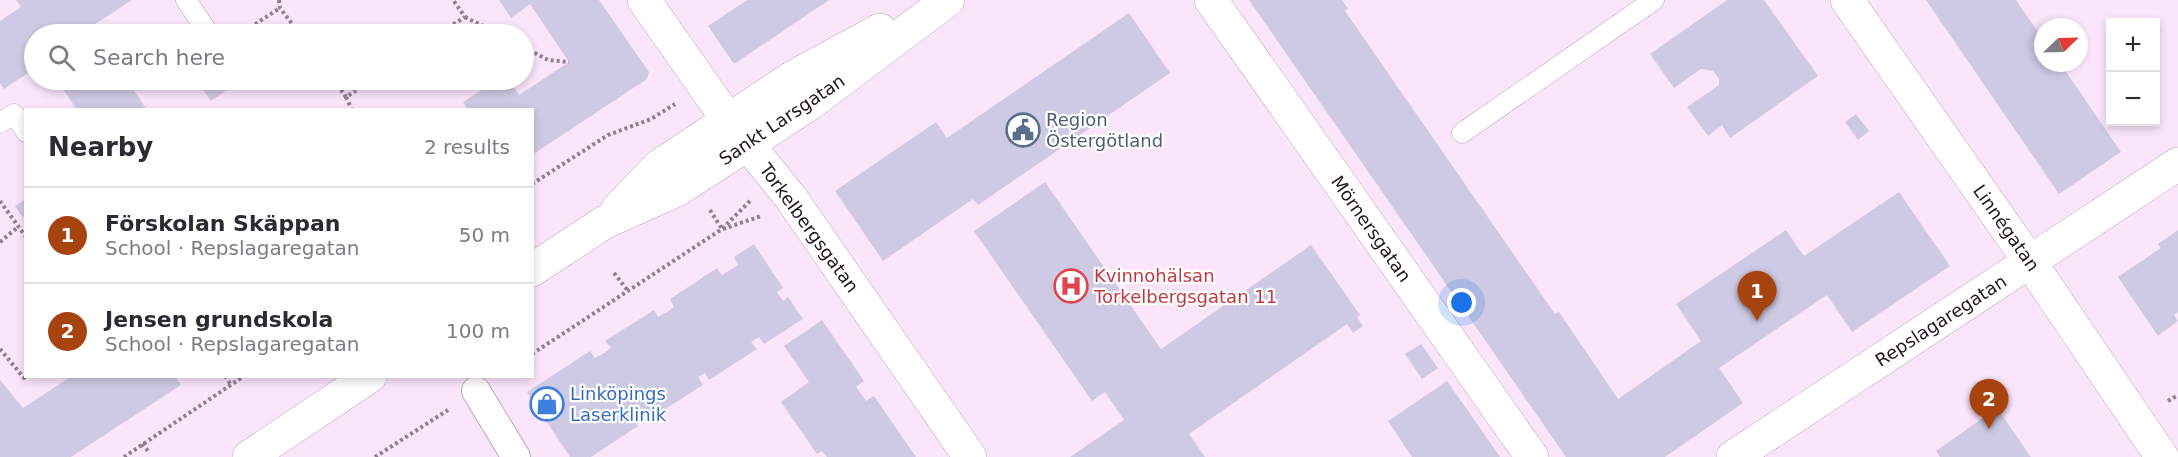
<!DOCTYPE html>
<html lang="en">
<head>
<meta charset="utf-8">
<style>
  body { margin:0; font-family:"DejaVu Sans",sans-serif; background:#f2f2f3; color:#2b2b33 }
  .controls { position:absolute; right:18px; top:18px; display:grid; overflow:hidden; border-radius:0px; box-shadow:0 3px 9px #0003 }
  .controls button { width:54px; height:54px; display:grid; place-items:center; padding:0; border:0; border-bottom:2px solid #e1e1e2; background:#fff; color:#2b2b33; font:30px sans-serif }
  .compass { position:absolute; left:2034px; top:18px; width:54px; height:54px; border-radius:50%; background:#fff; box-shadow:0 3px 9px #0003; rotate:67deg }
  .you { position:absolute; left:1462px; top:303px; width:21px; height:21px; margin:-15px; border:4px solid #fff; border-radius:50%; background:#1a73e8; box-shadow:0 0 0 9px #1a73e833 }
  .badge { display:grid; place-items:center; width:39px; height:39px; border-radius:50%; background:#a7430f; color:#fff; font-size:20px; font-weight:700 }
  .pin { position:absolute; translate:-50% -50px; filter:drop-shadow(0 2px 3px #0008) }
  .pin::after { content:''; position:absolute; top:32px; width:21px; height:18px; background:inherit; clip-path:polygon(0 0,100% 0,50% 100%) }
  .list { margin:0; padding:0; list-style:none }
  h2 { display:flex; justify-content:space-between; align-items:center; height:78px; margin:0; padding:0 24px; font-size:26px }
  h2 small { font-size:20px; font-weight:400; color:#7c7c81 }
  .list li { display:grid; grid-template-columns:39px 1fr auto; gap:18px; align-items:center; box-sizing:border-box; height:96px; padding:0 24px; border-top:2px solid #e1e1e2 }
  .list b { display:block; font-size:22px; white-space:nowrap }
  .list p { margin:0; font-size:20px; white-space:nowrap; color:#7c7c81 }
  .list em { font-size:20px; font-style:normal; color:#7c7c81 }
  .icon { flex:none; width:33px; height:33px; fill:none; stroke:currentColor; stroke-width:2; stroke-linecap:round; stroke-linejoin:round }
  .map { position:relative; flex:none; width:2178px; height:457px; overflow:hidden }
  .search { position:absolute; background:#fff; box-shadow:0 3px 9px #0003; left:24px; top:24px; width:510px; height:66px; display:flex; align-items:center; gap:15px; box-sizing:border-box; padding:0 21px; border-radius:33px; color:#7c7c81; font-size:22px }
  .panel { position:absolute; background:#fff; box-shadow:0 3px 9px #0003; left:24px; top:108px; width:510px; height:270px; border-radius:0px }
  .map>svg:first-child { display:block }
  .building { fill:#cfcae4 }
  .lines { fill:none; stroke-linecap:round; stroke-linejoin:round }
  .service-casing { stroke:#bca8bc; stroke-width:21 }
  .pedestrian-casing { stroke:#bca8bc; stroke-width:30 }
  .minor-casing { stroke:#bca8bc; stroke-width:34 }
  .secondary-casing { stroke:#bca8bc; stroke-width:34 }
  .path { stroke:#8f808f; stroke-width:4; stroke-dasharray:3 3; stroke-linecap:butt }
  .service { stroke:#fff; stroke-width:20 }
  .pedestrian { stroke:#fff; stroke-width:28 }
  .minor { stroke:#fff; stroke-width:33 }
  .secondary { stroke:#fff; stroke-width:33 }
  .labels { text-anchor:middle; stroke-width:4.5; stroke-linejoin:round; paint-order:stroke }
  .street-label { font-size:18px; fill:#1f181f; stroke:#fff }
  .service-label { font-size:18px; fill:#4e5e75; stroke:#fff; text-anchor:start }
  .health-label { font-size:18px; fill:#be3a42; stroke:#fff; text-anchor:start }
  .shop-label { font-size:18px; fill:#366cbe; stroke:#fff; text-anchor:start }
</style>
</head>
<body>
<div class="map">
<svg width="2178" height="457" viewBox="0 0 2178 457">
  <rect width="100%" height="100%" fill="#fbe5fb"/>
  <!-- building -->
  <g class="building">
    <polygon points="16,0 132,0 92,26 97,34 34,34 34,69 4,89 0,83 0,21 21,7"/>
    <polygon points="499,0 599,0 649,72 647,79 532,155 532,110 468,110 463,102 497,80 509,80 519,95 569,62 530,4 511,18"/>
    <polygon points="747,0 829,0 734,64 708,26"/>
    <polygon points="1249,0 1342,0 1348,9 1345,11 1555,314 1559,312 1618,399 1701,341 1676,304 1786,230 1804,256 1899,192 1950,266 1852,332 1827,295 1719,368 1743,403 1665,457 1566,457"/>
    <polygon points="1727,0 1764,0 1818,76 1730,138 1722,125 1708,136 1687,107 1719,85 1719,79 1713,71 1701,69 1674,88 1650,54"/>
    <polygon points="1926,0 2016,0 2043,39 2043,63 2060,63 2121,152 2059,194"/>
    <polygon points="1129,13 1170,73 978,205 973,199 883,261 835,191 936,122 947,138"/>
    <polygon points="57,80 127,80 147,110 77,110"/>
    <polygon points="196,80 243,80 211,101"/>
    <polygon points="1856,114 1869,131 1858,140 1845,122"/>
    <polygon points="1045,182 1161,349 1311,245 1360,315 1357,317 1363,326 1353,333 1347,324 1189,434 1205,457 1070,457 1124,420 1105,392 1092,401 974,231"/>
    <polygon points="26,199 26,222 15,206"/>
    <polygon points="2178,230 2178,312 2174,315 2178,321 2158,336 2118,277 2161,248 2158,244"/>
    <polygon points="754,244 783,288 777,292 783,301 788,297 803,319 764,344 759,337 751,342 757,349 709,380 705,373 698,377 703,385 645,422 641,415 634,420 638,426 591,457 570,457 527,392 590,351 595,358 604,353 611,348 605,341 654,310 658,317 667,312 674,307 670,299 717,268 722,275 738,265 734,257"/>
    <polygon points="822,320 864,381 856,387 862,395 866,401 874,396 916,457 827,457 822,451 817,454 781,402 809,382 784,346"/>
    <polygon points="1421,344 1438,368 1422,379 1405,354"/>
    <polygon points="72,376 175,376 181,385 71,457 0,457 0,380 23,408"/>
    <polygon points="1447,381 1466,408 1500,457 1412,457 1388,421"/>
    <polygon points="1997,408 2031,457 1940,457 1936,451"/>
  </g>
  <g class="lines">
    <defs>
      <g id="service">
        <polyline points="186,0 209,34"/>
        <polyline points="0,123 14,114 26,132"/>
        <polyline points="1462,133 1654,0"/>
      </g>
      <polyline id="pedestrian" points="476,391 516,457"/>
      <g id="minor">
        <polyline points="644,0 728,120 791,198 970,457"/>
        <polyline points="1211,0 1532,457"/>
        <polyline points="1847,0 2030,262 2162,457"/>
        <polyline points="1733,457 2178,164"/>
      </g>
      <g id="secondary">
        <polyline points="617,210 659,166 795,76 880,30"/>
        <polyline points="532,270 605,222 677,190 811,103 948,0"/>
        <polyline points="249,457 370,376"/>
      </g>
    </defs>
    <!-- service casing -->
    <use href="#service" class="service-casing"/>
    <!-- pedestrian casing -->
    <use href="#pedestrian" class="pedestrian-casing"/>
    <!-- minor casing -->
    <use href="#minor" class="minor-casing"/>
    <!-- secondary casing -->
    <use href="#secondary" class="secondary-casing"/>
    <!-- path -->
    <g class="path">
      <polyline points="279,0 280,8 300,34"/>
      <polyline points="465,17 499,34"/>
      <polyline points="240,34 280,8"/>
      <polyline points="438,34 465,17 453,0"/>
      <polyline points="524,47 548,60 569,62"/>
      <polyline points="334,80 346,97 372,80"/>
      <polyline points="346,97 352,110"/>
      <polyline points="532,184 608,135 651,119 675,104"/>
      <polyline points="0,201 26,237"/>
      <polyline points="710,210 722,229"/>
      <polyline points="723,229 761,216"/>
      <polyline points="0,242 18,227"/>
      <polyline points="614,273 628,291"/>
      <polyline points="0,349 24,378 26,376"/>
      <polyline points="532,354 722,229 750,201"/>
      <polyline points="225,376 231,385"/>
      <polyline points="2168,401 2178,395"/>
      <polyline points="142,444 149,452"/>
      <polyline points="124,457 244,376"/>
      <polyline points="375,457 448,410"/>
    </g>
    <!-- service -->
    <use href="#service" class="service"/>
    <!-- pedestrian -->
    <use href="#pedestrian" class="pedestrian"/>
    <!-- minor -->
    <use href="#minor" class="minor"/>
    <!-- secondary -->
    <use href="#secondary" class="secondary"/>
  </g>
  <!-- icons -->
  <defs>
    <symbol id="civic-ring" viewBox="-11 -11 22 22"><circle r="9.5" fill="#fff" stroke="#5c6f8a" stroke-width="1.5"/><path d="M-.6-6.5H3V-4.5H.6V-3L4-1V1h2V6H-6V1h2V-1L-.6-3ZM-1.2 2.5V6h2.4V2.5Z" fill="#5c6f8a"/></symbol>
    <symbol id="hospital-ring" viewBox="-11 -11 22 22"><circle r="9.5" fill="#fff" stroke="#e0444e" stroke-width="1.5"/><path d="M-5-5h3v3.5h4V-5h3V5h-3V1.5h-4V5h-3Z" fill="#e0444e"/></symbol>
    <symbol id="shop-ring" viewBox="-11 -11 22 22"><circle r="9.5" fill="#fff" stroke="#3f7fe0" stroke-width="1.5"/><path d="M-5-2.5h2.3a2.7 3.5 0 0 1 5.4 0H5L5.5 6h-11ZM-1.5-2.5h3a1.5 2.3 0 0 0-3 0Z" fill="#3f7fe0"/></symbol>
  </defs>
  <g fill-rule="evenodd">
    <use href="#civic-ring" x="1004" y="111" width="38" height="38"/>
    <use href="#hospital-ring" x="1052" y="267" width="38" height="38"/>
    <use href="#shop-ring" x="528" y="385" width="38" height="38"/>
  </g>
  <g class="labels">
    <!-- street labels -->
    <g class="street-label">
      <text transform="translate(782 120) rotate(-34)" y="6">Sankt Larsgatan</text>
      <text transform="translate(809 228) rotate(54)" y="6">Torkelbergsgatan</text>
      <text transform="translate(2006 228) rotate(55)" y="6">Linnégatan</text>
      <text transform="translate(1371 229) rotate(55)" y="6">Mörnersgatan</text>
      <text transform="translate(1941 321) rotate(-33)" y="6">Repslagaregatan</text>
    </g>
    <!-- service labels -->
    <g class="service-label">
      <text x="1046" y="126">Region<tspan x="1046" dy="21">Östergötland</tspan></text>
    </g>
    <!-- health labels -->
    <g class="health-label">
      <text x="1094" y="282">Kvinnohälsan<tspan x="1094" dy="21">Torkelbergsgatan 11</tspan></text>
    </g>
    <!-- shop labels -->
    <g class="shop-label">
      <text x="570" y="400">Linköpings<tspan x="570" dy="21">Laserklinik</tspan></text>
    </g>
  </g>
</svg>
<div class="controls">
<button>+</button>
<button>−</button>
</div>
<svg class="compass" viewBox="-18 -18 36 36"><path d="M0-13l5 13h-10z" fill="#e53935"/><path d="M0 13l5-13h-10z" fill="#7c7c81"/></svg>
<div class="you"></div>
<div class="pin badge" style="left:1757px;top:321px">1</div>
<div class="pin badge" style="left:1989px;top:429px">2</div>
<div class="search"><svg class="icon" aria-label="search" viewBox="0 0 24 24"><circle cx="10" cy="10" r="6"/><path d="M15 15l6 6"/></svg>Search here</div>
<section class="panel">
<h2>Nearby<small>2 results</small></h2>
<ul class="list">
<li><span class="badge">1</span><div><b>Förskolan Skäppan</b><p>School · Repslagaregatan</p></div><em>50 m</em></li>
<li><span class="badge">2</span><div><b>Jensen grundskola</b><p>School · Repslagaregatan</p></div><em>100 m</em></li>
</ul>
</section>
</div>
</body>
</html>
